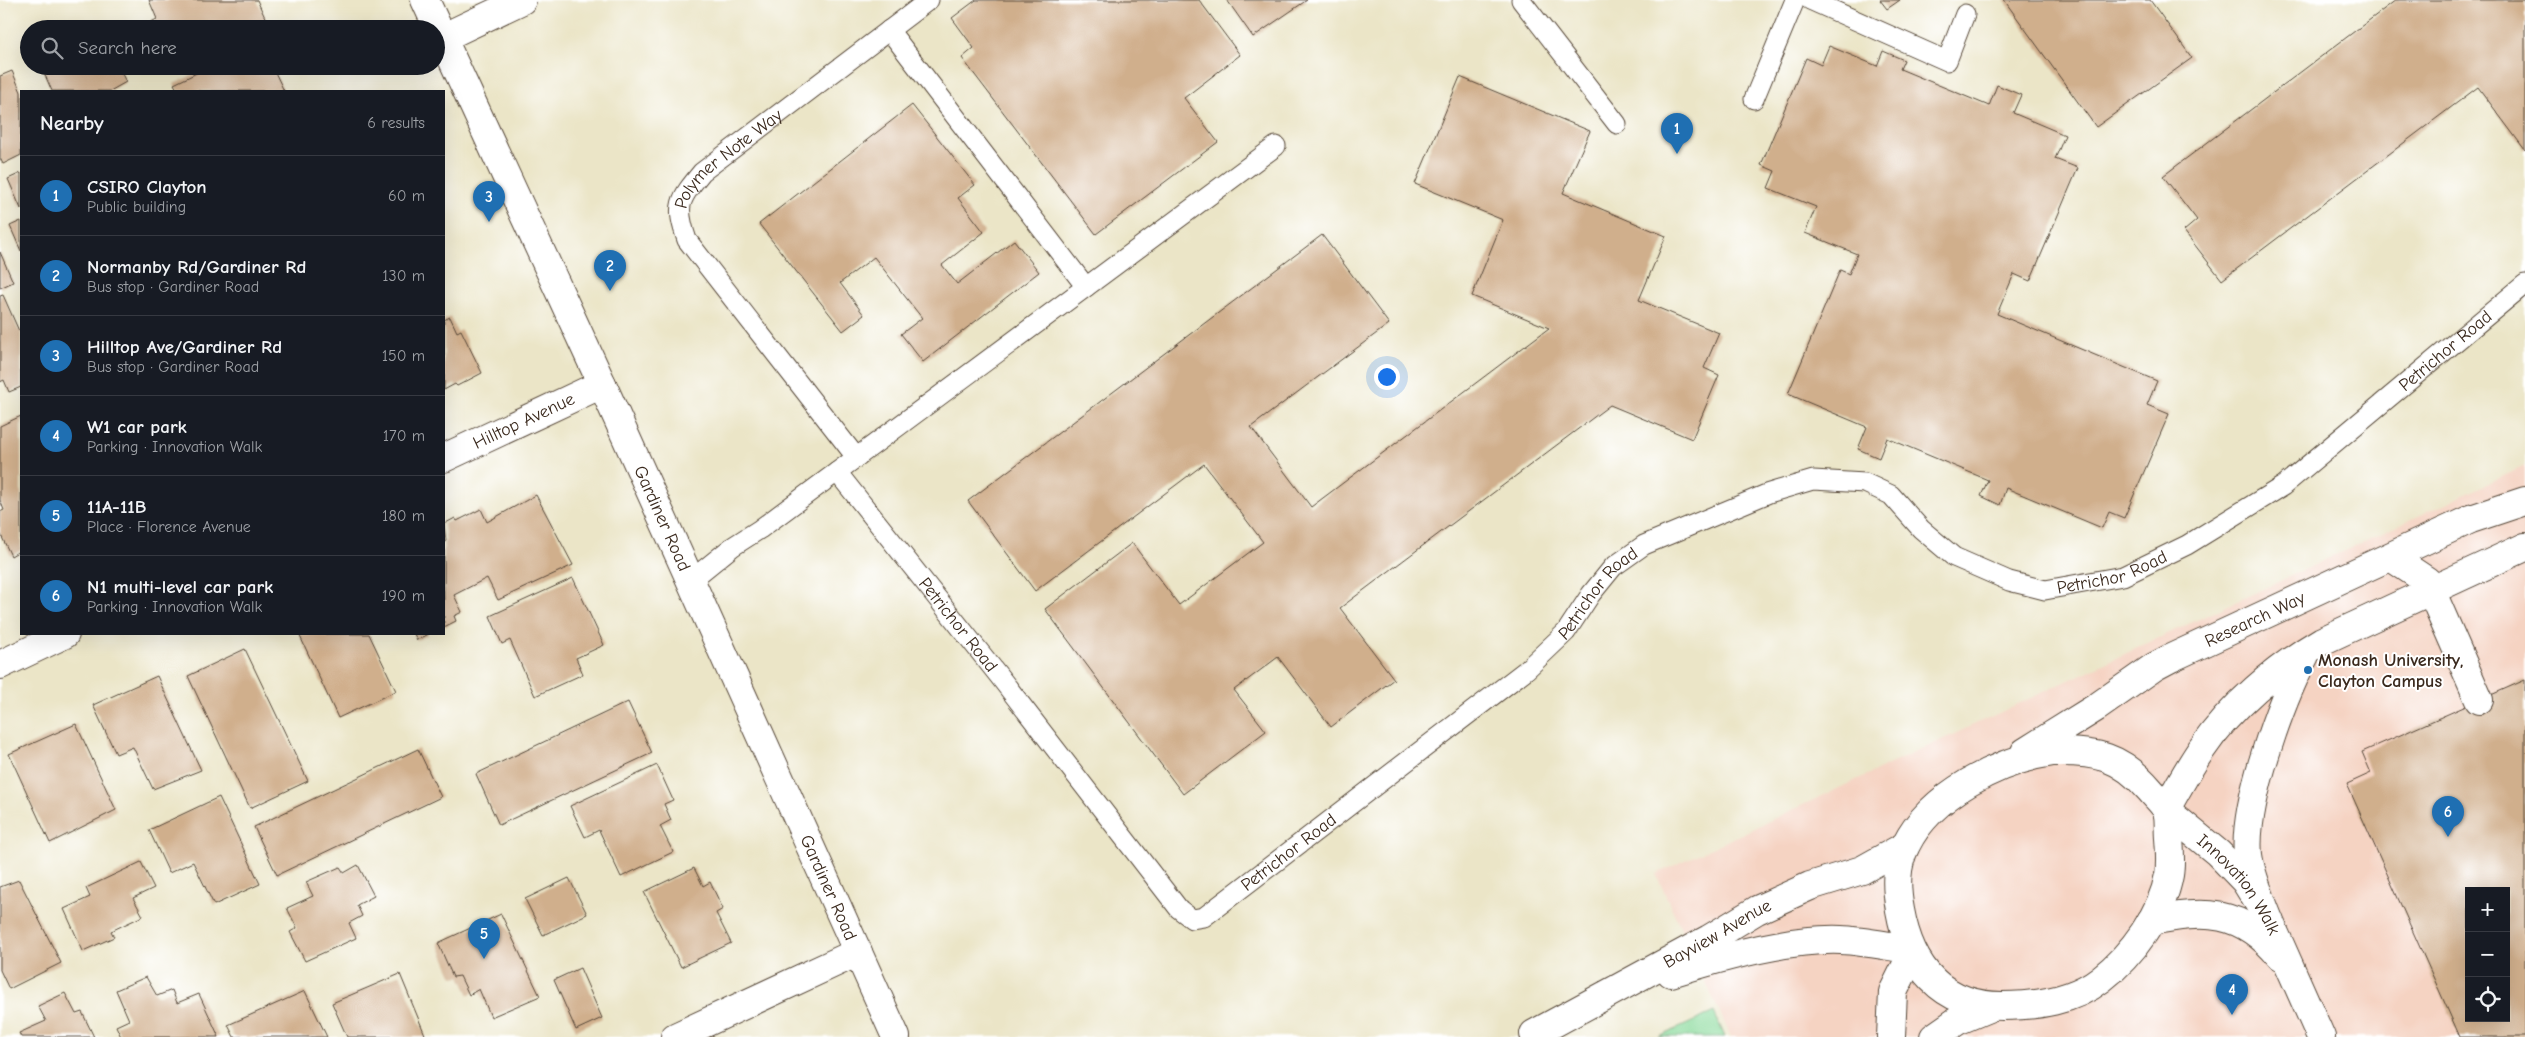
<!DOCTYPE html>
<html lang="en">
<head>
<meta charset="utf-8">
<style>
  body { margin:0; font-family:"Comic Neue",sans-serif; background:#20242c; color:#f1f3f6 }
  .controls { position:absolute; right:15px; bottom:15px; display:grid; overflow:hidden; border-radius:0px; box-shadow:0 5px 20px #0002 }
  .controls button { width:45px; height:45px; display:grid; place-items:center; padding:0; border:0; border-bottom:1px solid #363941; background:#171b24; color:#f1f3f6; font:25px sans-serif }
  .you { position:absolute; left:1386px; top:376px; width:18px; height:18px; margin:-12px; border:4px solid #fff; border-radius:50%; background:#1a73e8; box-shadow:0 0 0 8px #1a73e833 }
  .badge { display:grid; place-items:center; width:32px; height:32px; border-radius:50%; background:#1f6fb2; color:#fff; font-size:16px; font-weight:700 }
  .pin { position:absolute; translate:-50% -41px; filter:drop-shadow(0 1px 2px #0008) }
  .pin::after { content:''; position:absolute; top:26px; width:18px; height:15px; background:inherit; clip-path:polygon(0 0,100% 0,50% 100%) }
  .list { margin:0; padding:0; list-style:none }
  h2 { display:flex; justify-content:space-between; align-items:center; height:65px; margin:0; padding:0 20px; font-size:21px }
  h2 small { font-size:16px; font-weight:400; color:#9ea1a6 }
  .list li { display:grid; grid-template-columns:32px 1fr auto; gap:15px; align-items:center; box-sizing:border-box; height:80px; padding:0 20px; border-top:1px solid #363941 }
  .list b { display:block; font-size:19px; white-space:nowrap }
  .list p { margin:0; font-size:16px; white-space:nowrap; color:#9ea1a6 }
  .list em { font-size:16px; font-style:normal; color:#9ea1a6 }
  .icon { flex:none; width:28px; height:28px; fill:none; stroke:currentColor; stroke-width:2; stroke-linecap:round; stroke-linejoin:round }
  .map { position:relative; flex:none; width:2525px; height:1037px; overflow:hidden }
  .search { position:absolute; background:#171b24; box-shadow:0 5px 20px #0002; left:20px; top:20px; width:425px; height:55px; display:flex; align-items:center; gap:12px; box-sizing:border-box; padding:0 18px; border-radius:28px; color:#9ea1a6; font-size:19px }
  .panel { position:absolute; background:#171b24; box-shadow:0 5px 20px #0002; left:20px; top:90px; width:425px; height:545px; border-radius:0px }
  .map>svg:first-child { display:block }
  .built { fill:#f5d3c2; fill-rule:evenodd }
  .green { fill:#87d99a; stroke:#61825c }
  .building { fill:#d0af8c; fill-rule:evenodd }
  .lines { fill:none; stroke-linecap:round; stroke-linejoin:round }
  .service-casing { stroke:#554637; stroke-width:21 }
  .minor-casing { stroke:#554637; stroke-width:30 }
  .tertiary-casing { stroke:#554637; stroke-width:30 }
  .service { stroke:#fff; stroke-width:19 }
  .minor { stroke:#fff; stroke-width:28 }
  .tertiary { stroke:#fff; stroke-width:28 }
  .poi-dot { fill:#1f6fb2; stroke:#fff; stroke-width:2 }
  .labels { text-anchor:middle; stroke-width:4; stroke-linejoin:round; paint-order:stroke }
  .street-label { font-size:18px; fill:#3b2a1e; stroke:#fff }
  .poi-label { font-size:18px; font-weight:bold; fill:#3b2a1e; stroke:#fff; text-anchor:start }
</style>
</head>
<body>
<div class="map">
<svg width="2525" height="1037" viewBox="0 0 2525 1037">
  <rect width="100%" height="100%" fill="#fff"/>
  <filter id="ink" filterUnits="userSpaceOnUse"><feTurbulence type="fractalNoise" baseFrequency=".02" numOctaves="2"/><feDisplacementMap in="SourceGraphic" scale="10" xChannelSelector="R" yChannelSelector="G"/><feConvolveMatrix kernelMatrix="1 2 1 2 8 2 1 2 1" color-interpolation-filters="sRGB"/></filter>
  <filter id="wash" filterUnits="userSpaceOnUse"><feTurbulence type="fractalNoise" baseFrequency=".0096" numOctaves="4" result="noise"/><feDisplacementMap in="SourceGraphic" scale="20" xChannelSelector="R" yChannelSelector="G"/><feGaussianBlur stdDeviation="1.12" result="paint"/><feColorMatrix in="noise" values="0 0 0 0 0 0 0 0 0 0 0 0 0 0 0 0 0 1.4 0 .05"/><feComposite in="paint" operator="in"/></filter>
  <g filter="url(#wash)">
    <rect width="100%" height="100%" fill="#ebe5c7"/>
    <!-- built -->
    <path class="built" d="M2525,466V1037H1731L1656,874ZM2469,891H2506V1018H2469Z"/>
    <!-- green -->
    <polygon class="green" points="1714,1012 1725,1037 1659,1037"/>
    <g id="blocks">
      <!-- building -->
      <g class="building">
        <polygon points="149,0 257,0 267,22 252,29 220,29 217,23 205,29 137,29 157,19"/>
        <polygon points="976,0 1199,0 1240,55 1184,98 1218,142 1096,234 962,58 974,48 952,18"/>
        <polygon points="1227,0 1307,0 1253,37"/>
        <polygon points="1880,0 1900,0 1887,9"/>
        <polygon points="2004,0 2150,0 2192,58 2096,127"/>
        <polygon points="2396,0 2525,0 2525,150 2478,87 2222,280 2184,231 2197,220 2163,176"/>
        <polygon points="1829,46 1877,66 1883,51 1904,60 1900,69 1989,106 1997,85 2021,95 2013,113 2065,135 2055,159 2078,168 2030,281 2014,274 1997,314 2157,381 2147,405 2169,414 2124,518 2109,512 2102,528 2006,488 2000,505 1981,496 1988,480 1887,438 1879,458 1858,449 1867,427 1788,394 1840,270 1849,274 1857,254 1805,233 1816,207 1768,188 1775,171 1761,165 1806,58 1821,65"/>
        <polygon points="41,66 118,66 126,82 110,91 52,91"/>
        <polygon points="211,66 272,66 284,91 178,91 174,84"/>
        <polygon points="12,71 21,92 21,155 3,164 0,158 0,76"/>
        <polygon points="1460,77 1590,131 1563,193 1666,236 1639,300 1719,333 1704,368 1719,375 1692,439 1610,405 1340,608 1394,679 1331,727 1278,657 1234,690 1266,731 1183,794 1045,609 1132,543 1179,605 1263,542 1204,464 1035,591 968,501 1322,235 1389,324 1251,427 1311,507 1549,328 1472,296 1503,220 1415,184"/>
        <polygon points="912,105 975,185 958,198 984,232 942,265 957,284 1014,240 1039,272 923,362 901,334 922,318 874,257 840,283 864,315 843,331 759,224"/>
        <polygon points="21,173 21,209 8,179"/>
        <polygon points="21,221 21,251 10,226"/>
        <polygon points="0,252 13,282 0,288"/>
        <polygon points="3,295 19,331 21,330 21,387 9,392 4,380 0,382 0,296"/>
        <polygon points="450,317 457,332 461,330 482,373 457,386 455,384 444,390 444,320"/>
        <polygon points="21,416 21,550 11,556 0,533 0,512 4,510 0,500 0,426"/>
        <polygon points="536,495 573,565 498,600 487,578 454,595 462,612 454,616 456,621 444,627 444,542 446,541 444,524 455,518 457,521 481,509 487,522"/>
        <polygon points="573,578 604,645 576,658 583,674 535,696 510,640 502,644 490,616"/>
        <polygon points="299,634 369,634 396,691 338,718"/>
        <polygon points="414,634 429,634 417,640"/>
        <polygon points="245,649 308,781 250,808 188,676"/>
        <polygon points="157,676 201,770 153,789 133,747 116,754 93,705"/>
        <path d="M2525,680V1037H2460L2347,784L2371,773L2362,752ZM2469,891H2506V1018H2469Z"/>
        <polygon points="628,702 652,753 499,825 476,774"/>
        <polygon points="76,724 116,810 50,843 9,754"/>
        <polygon points="418,749 441,797 277,875 254,827"/>
        <polygon points="657,765 673,800 664,804 671,820 660,826 673,852 621,877 599,830 585,837 570,806"/>
        <polygon points="219,797 260,884 214,905 193,862 169,873 149,830"/>
        <polygon points="141,862 154,888 133,898 143,916 111,931 114,937 83,951 64,909 90,897 86,888"/>
        <polygon points="358,865 374,896 357,905 362,916 349,923 356,938 305,961 290,932 297,928 287,908 313,896 306,882 340,867 344,873"/>
        <polygon points="694,868 703,886 710,882 723,909 716,913 731,943 681,967 644,892"/>
        <polygon points="569,878 587,914 543,935 525,899"/>
        <polygon points="19,880 61,963 9,989 0,970 0,887"/>
        <polygon points="501,914 540,996 491,1017 479,989 469,995 460,976 453,977 438,943"/>
        <polygon points="580,968 602,1018 576,1030 554,980"/>
        <polygon points="400,974 426,1037 347,1037 332,1003"/>
        <polygon points="146,977 157,996 172,990 177,1003 199,994 219,1037 121,1037 116,1026 129,1020 116,990"/>
        <polygon points="305,991 327,1037 234,1037 228,1025"/>
        <polygon points="65,993 76,1014 82,1012 94,1037 21,1037 19,1033 46,1021 38,1006"/>
      </g>
    </g>
  </g>
  <g filter="url(#ink)">
    <use href="#blocks" fill-opacity="0" stroke="#554637" stroke-width="1"/>
    <g class="lines">
      <defs>
        <g id="service">
          <polyline points="1521,0 1617,124"/>
          <polyline points="1810,0 1947,61 1965,14"/>
          <polyline points="889,30 1086,287"/>
          <polyline points="1754,99 1795,0"/>
          <path id="s1" d="M856,457L687,240C675,205 679,200 702,172L929,0"/>
          <path id="s2" d="M837,472L999,676L1179,909L1192,919L1204,917L1526,670L1566,632L1591,594L1613,567L1644,545L1769,493L1813,480L1865,483L1891,495L1921,529L1954,557L2009,581L2045,590L2123,576L2187,545L2283,486L2525,284"/>
          <polyline points="690,581 732,547 760,529 1276,146"/>
        </g>
        <g id="minor">
          <path id="s3" d="M444,458L602,384"/>
          <polyline points="2391,557 2427,581 2479,700"/>
          <polyline points="0,665 65,634"/>
          <path id="s4" d="M2025,752L2097,707L2154,667L2171,658L2471,519L2525,501"/>
          <path d="M2053,752C2096,751 2121,756 2150,790C2155,796 2162,802 2166,809C2170,816 2168,830 2169,838C2170,850 2171,863 2169,875C2162,914 2132,955 2101,979C2073,1001 2037,1006 2002,1006C1941,1006 1910,966 1900,910C1896,888 1895,866 1906,845C1931,794 2000,760 2053,752Z"/>
          <path d="M2166,809C2177,789 2188,769 2201,750C2231,706 2276,668 2322,641L2525,547"/>
          <path id="s5" d="M2167,811L2218,853L2245,881L2269,920L2321,1037"/>
          <path d="M2269,920C2261,899 2251,877 2248,855C2243,804 2281,701 2305,655"/>
          <path d="M2151,921C2205,910 2241,909 2280,956"/>
          <path d="M1671,973C1721,957 1789,938 1841,940C1864,941 1887,946 1910,949"/>
          <path id="s6" d="M1534,1034L1709,939L1757,910L1810,886L1862,870L1905,846"/>
          <polyline points="675,1037 858,952"/>
          <polyline points="1891,1037 1893,992 1912,954"/>
          <polyline points="1934,1037 1957,1021 1993,1006"/>
        </g>
        <g id="tertiary">
          <path id="s7" d="M425,0L602,384L896,1037"/>
          <polyline points="442,38 522,0"/>
        </g>
      </defs>
      <!-- service casing -->
      <use href="#service" class="service-casing"/>
      <!-- minor casing -->
      <use href="#minor" class="minor-casing"/>
      <!-- tertiary casing -->
      <use href="#tertiary" class="tertiary-casing"/>
      <!-- service -->
      <use href="#service" class="service"/>
      <!-- minor -->
      <use href="#minor" class="minor"/>
      <!-- tertiary -->
      <use href="#tertiary" class="tertiary"/>
    </g>
  </g>
  <!-- markers -->
  <circle class="poi-dot" cx="2308" cy="670" r="5"/>
  <g class="labels">
    <!-- street labels -->
    <g class="street-label">
      <text dy="6" stroke="none"><textPath href="#s1" startOffset="378">Polymer Note Way</textPath></text>
      <text dy="6" stroke="none"><textPath href="#s2" startOffset="2085">Petrichor Road</textPath></text>
      <text dy="6" stroke="none"><textPath href="#s3" startOffset="88">Hilltop Avenue</textPath></text>
      <text dy="6" stroke="none"><textPath href="#s7" startOffset="570">Gardiner Road</textPath></text>
      <text dy="6" stroke="none"><textPath href="#s2" startOffset="1680">Petrichor Road</textPath></text>
      <text dy="6" stroke="none"><textPath href="#s2" startOffset="1095">Petrichor Road</textPath></text>
      <text dy="6" stroke="none"><textPath href="#s4" startOffset="266">Research Way</textPath></text>
      <text dy="6" stroke="none"><textPath href="#s2" startOffset="195">Petrichor Road</textPath></text>
      <text dy="6" stroke="none"><textPath href="#s2" startOffset="690">Petrichor Road</textPath></text>
      <text dy="6" stroke="none"><textPath href="#s7" startOffset="975">Gardiner Road</textPath></text>
      <text dy="6" stroke="none"><textPath href="#s5" startOffset="104">Innovation Walk</textPath></text>
      <text dy="6" stroke="none"><textPath href="#s6" startOffset="209">Bayview Avenue</textPath></text>
    </g>
    <!-- poi labels -->
    <g class="poi-label">
      <text x="2318" y="666">Monash University,<tspan x="2318" dy="21">Clayton Campus</tspan></text>
    </g>
  </g>
</svg>
<div class="controls">
<button>+</button>
<button>−</button>
<button><svg class="icon" aria-label="locate" viewBox="0 0 24 24"><circle cx="12" cy="12" r="6"/><path d="M12 2v4M12 18v4M2 12h4M18 12h4"/></svg></button>
</div>
<div class="you"></div>
<div class="pin badge" style="left:1677px;top:154px">1</div>
<div class="pin badge" style="left:610px;top:291px">2</div>
<div class="pin badge" style="left:489px;top:222px">3</div>
<div class="pin badge" style="left:2232px;top:1015px">4</div>
<div class="pin badge" style="left:484px;top:959px">5</div>
<div class="pin badge" style="left:2448px;top:837px">6</div>
<div class="search"><svg class="icon" aria-label="search" viewBox="0 0 24 24"><circle cx="10" cy="10" r="6"/><path d="M15 15l6 6"/></svg>Search here</div>
<section class="panel">
<h2>Nearby<small>6 results</small></h2>
<ul class="list">
<li><span class="badge">1</span><div><b>CSIRO Clayton</b><p>Public building</p></div><em>60 m</em></li>
<li><span class="badge">2</span><div><b>Normanby Rd/Gardiner Rd</b><p>Bus stop · Gardiner Road</p></div><em>130 m</em></li>
<li><span class="badge">3</span><div><b>Hilltop Ave/Gardiner Rd</b><p>Bus stop · Gardiner Road</p></div><em>150 m</em></li>
<li><span class="badge">4</span><div><b>W1 car park</b><p>Parking · Innovation Walk</p></div><em>170 m</em></li>
<li><span class="badge">5</span><div><b>11A-11B</b><p>Place · Florence Avenue</p></div><em>180 m</em></li>
<li><span class="badge">6</span><div><b>N1 multi-level car park</b><p>Parking · Innovation Walk</p></div><em>190 m</em></li>
</ul>
</section>
</div>
</body>
</html>
